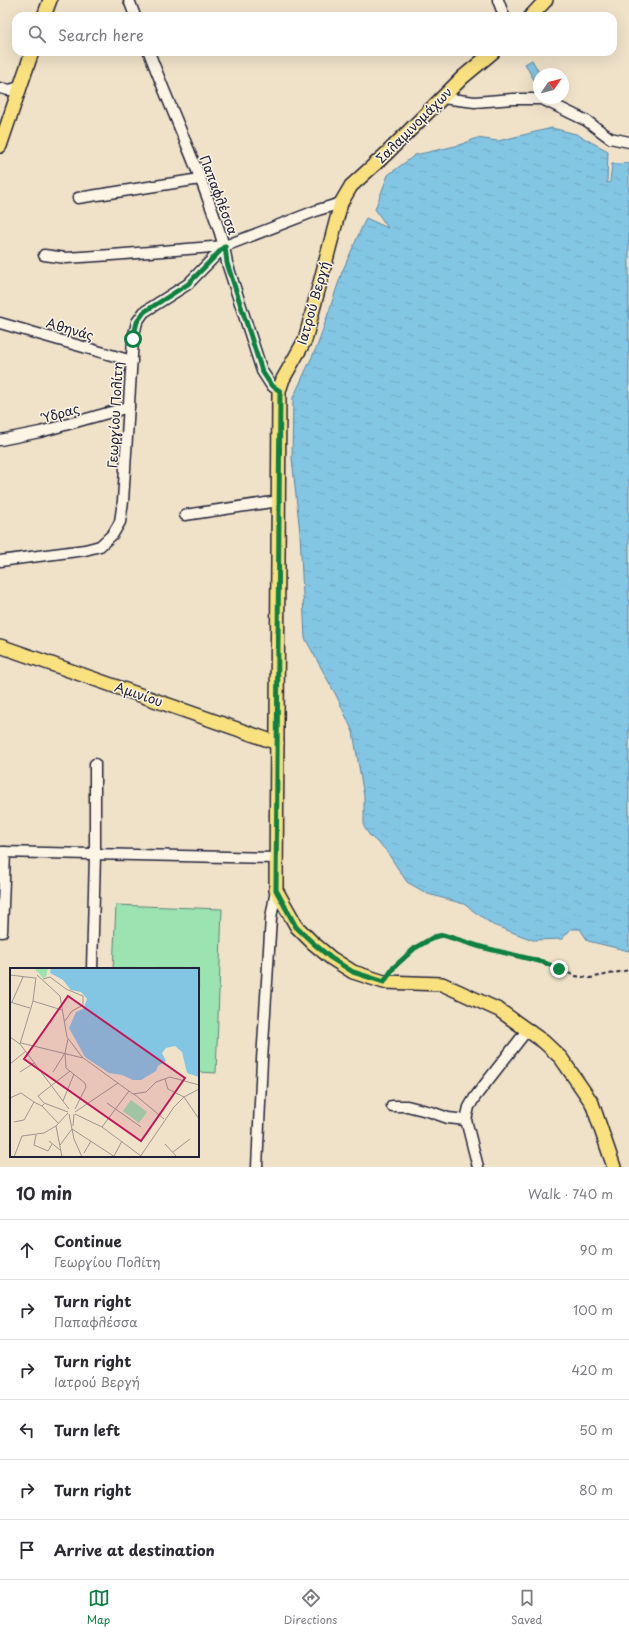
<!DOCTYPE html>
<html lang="en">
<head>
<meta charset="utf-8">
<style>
  body { margin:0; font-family:"Playpen Sans",sans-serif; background:#f7f7f7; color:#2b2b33 }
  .compass { position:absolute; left:533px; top:68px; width:36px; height:36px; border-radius:50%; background:#fff; box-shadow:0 4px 16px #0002; rotate:55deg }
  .stop { position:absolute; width:12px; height:12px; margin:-9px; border:3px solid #0b8043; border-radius:50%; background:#fff }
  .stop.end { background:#0b8043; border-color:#fff; box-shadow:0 1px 4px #0008 }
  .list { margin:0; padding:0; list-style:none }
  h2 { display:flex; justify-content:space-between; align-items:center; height:52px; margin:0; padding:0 16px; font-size:17px }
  h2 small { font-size:13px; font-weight:400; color:#7c7c81 }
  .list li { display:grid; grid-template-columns:26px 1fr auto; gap:12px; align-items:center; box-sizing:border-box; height:60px; padding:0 16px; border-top:1px solid #e1e1e2 }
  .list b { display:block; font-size:15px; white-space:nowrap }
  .list p { margin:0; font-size:13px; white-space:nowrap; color:#7c7c81 }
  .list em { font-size:13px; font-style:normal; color:#7c7c81 }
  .icon { flex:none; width:22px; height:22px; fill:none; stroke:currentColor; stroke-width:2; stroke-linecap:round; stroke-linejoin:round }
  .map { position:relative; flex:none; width:629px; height:1167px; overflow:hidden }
  .search { position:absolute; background:#fff; box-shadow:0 4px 16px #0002; left:12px; right:12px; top:12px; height:44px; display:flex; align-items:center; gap:10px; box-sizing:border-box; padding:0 14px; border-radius:12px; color:#7c7c81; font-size:15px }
  .sheet { height:412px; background:#fff }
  nav { display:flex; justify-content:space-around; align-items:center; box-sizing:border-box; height:56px; border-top:1px solid #e1e1e2; background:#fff; font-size:11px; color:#7c7c81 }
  nav a { display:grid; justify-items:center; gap:2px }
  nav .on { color:#0b8043 }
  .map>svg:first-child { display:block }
  .pitch { fill:#9be3b1; stroke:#5e8276 }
  .water { fill:url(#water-ripples); stroke:#5c84a0 }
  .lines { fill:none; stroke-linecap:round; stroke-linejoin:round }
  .minor-casing { stroke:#22223b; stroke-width:13 }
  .major-casing { stroke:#22223b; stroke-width:16 }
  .path { stroke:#22223b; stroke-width:2; stroke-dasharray:4 3; stroke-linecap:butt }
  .minor { stroke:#fcf5e5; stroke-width:10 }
  .major { stroke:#fae180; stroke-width:13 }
  .route { stroke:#0b8043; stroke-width:5 }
  .labels { text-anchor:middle; stroke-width:3; stroke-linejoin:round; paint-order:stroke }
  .street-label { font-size:13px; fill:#22223b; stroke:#fcf5e5 }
  .inset-river { fill:none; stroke:#83c6e4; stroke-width:2 }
  .inset-road { fill:none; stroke:#9e9590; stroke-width:1 }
  .view { fill:#c2185b; fill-opacity:0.15; stroke:#c2185b; stroke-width:2 }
  .inset-edge { fill:none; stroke:#22223b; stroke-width:2 }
</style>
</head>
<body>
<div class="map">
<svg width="629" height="1167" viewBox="0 0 629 1167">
  <defs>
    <pattern id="water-ripples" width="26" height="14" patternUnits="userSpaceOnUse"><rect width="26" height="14" fill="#83c6e4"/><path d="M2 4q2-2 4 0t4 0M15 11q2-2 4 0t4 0" fill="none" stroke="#71aac4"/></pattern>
  </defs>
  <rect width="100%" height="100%" fill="#f0e2c9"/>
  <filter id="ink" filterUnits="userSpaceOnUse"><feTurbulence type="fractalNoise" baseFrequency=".025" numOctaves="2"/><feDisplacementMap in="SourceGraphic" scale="8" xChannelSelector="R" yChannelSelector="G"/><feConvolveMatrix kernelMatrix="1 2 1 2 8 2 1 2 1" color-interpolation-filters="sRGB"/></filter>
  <g filter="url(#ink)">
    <!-- pitch -->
    <polygon class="pitch" points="116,905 222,909 216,1073 198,1072 198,969 113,969"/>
    <!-- water -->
    <g class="water">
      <polygon points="532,60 540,74 534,80 525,64"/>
      <polygon points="552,128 576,134 608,151 607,183 610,182 612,164 629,163 629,951 588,941 580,929 571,929 562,939 533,940 493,925 464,904 428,894 407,882 385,849 370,836 364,827 364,796 353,732 337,697 305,638 300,533 292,458 293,398 318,344 342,272 366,218 388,228 375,209 388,175 415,155 460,145 477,138 498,141"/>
    </g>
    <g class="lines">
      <defs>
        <g id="minor">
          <polyline points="129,0 135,16"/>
          <polyline points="498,0 504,16"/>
          <path d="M149,52C168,102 190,150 208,199C216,221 224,241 227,263L262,371L271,385L279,391"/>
          <polyline points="0,88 9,90 20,87"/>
          <polyline points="442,98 475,102 513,99 542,99 587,121 610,138 629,142"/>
          <polyline points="78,198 200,179"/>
          <polyline points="44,255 66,258 112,255 225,246"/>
          <polyline points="0,323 132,361"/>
          <polyline points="0,440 40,432 129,407"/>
          <polyline points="185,515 279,501"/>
          <polyline points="0,561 85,550 100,546 113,534 120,522 123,501 133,339 137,322 144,312 188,284 225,246 318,210 341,203"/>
          <polyline points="0,852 277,858"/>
          <polyline points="2,932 5,852"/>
          <polyline points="92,969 95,855 95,764"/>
          <polyline points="392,1106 407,1106 431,1112 448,1118 466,1120"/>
          <polyline points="257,1167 262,1060 271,918 276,890"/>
          <polyline points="478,1167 466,1120 469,1107 475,1097 528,1029"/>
        </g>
        <g id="major">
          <polyline points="44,16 50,0"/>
          <polyline points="531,16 546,0"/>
          <polyline points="493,52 463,77 386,154 351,186 341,203 305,340 283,379 279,391 276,890 297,927 313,943 331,958 353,972 384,982 442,984 499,1010 544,1042 561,1058 592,1103 614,1167"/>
          <polyline points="0,146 32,52"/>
          <polyline points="0,646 277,743"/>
        </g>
      </defs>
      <!-- minor casing -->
      <use href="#minor" class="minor-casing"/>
      <!-- major casing -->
      <use href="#major" class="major-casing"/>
      <!-- path -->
      <polyline class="path" points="391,971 415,948 434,937 443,935 481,947 543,962 575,976 590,978 629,970"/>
      <!-- minor -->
      <use href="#minor" class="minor"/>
      <!-- major -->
      <use href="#major" class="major"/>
    </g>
  </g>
  <g class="lines" filter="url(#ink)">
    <!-- route -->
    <polyline class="route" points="133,339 137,322 144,312 188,284 225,246 227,263 262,371 271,385 280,391 276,890 296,927 313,943 331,958 353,972 384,982 394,967 415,948 434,937 443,935 481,947 543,962 559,969"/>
  </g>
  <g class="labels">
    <!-- street labels -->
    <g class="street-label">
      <text transform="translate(414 125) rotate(-45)" y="5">Σαλαμινομάχων</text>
      <text transform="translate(219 195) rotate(69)" y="5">Παπαφλέσσα</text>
      <text transform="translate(313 303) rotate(-74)" y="5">Ιατρού Βεργή</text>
      <text transform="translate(70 329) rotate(16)" y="5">Αθηνάς</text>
      <text transform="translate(61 413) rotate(-16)" y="5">Ύδρας</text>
      <text transform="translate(115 415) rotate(-87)" y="5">Γεωργίου Πολίτη</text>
      <text transform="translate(139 694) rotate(19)" y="5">Αμινίου</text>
    </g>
  </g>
  <!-- overview -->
  <g transform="translate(10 968)">
    <rect width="189" height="189" fill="#f0e2c9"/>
    <path d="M24,0H38L36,9L33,10Z" fill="#9be3b1"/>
    <path d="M121,132L137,144L129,155L113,143Z" fill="#9be3b1"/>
    <path d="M41,0H189V109L177,105L172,84L165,78L156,80L152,85L156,93L148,98L146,103L131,112H123L112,107L99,105L75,89L59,60L66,44L73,41L77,31L71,24L61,22L53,12L40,5Z" fill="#83c6e4"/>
    <path class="inset-river" d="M111,0L189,69M132,0L169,37L189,50M159,0L176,30L189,40"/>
    <path class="inset-road" d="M0,7L25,10M27,7L50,28L57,69L72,89L123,126L136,124L146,114L160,109L189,117M33,11L40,9L56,21L73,28V37L62,43L55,53M23,33L52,42M0,34L20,40M2,34L13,9M0,69L10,76L59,141M58,71L55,85L56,100L75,115L76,119L65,141M11,75L73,90M10,76L23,33L26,9M0,96L16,83M10,104L24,95M43,104L55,85M155,111L158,121L174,129L189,151M124,126L154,151M0,130L11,125L24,134L32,138L34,136M53,133L64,106M97,135L131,159M32,138L48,155M58,144L34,135L28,128L60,103M65,144L108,115M59,146L64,171L72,189M65,146L92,159L131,188M4,154L14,152L24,134M63,158L64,146M92,159L119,123M26,167L24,177L38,183L42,176M39,173L50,182M155,176L167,189M50,177L62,161L105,189M163,184L180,171M74,185L81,173M104,188L112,173M4,189L12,168L34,165L46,158M52,189L46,158L58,145M130,189L164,139L174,129L189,121"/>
    <path class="view" d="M58,28L175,110L131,173L14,91Z"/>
    <rect width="189" height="189" class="inset-edge"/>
  </g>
</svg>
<svg class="compass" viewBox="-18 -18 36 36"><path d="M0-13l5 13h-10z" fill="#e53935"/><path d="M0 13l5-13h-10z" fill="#7c7c81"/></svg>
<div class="stop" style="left:133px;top:339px"></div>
<div class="stop end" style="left:559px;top:969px"></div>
<div class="search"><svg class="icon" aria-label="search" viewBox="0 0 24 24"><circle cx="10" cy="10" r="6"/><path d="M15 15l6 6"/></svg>Search here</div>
</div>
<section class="sheet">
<h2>10 min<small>Walk · 740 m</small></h2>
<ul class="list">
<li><svg class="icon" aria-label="ahead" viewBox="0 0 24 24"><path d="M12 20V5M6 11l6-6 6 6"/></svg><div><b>Continue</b><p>Γεωργίου Πολίτη</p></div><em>90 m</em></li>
<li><svg class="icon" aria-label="right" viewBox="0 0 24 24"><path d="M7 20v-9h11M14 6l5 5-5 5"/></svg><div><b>Turn right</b><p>Παπαφλέσσα</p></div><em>100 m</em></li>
<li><svg class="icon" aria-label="right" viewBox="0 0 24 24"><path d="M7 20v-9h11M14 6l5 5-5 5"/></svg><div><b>Turn right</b><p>Ιατρού Βεργή</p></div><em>420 m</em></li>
<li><svg class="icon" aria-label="left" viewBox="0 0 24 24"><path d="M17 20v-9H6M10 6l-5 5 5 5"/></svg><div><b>Turn left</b></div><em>50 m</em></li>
<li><svg class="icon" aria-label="right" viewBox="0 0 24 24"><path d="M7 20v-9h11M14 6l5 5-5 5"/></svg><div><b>Turn right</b></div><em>80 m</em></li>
<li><svg class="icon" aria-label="arrive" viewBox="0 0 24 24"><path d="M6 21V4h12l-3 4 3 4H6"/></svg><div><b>Arrive at destination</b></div></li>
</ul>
</section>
<nav>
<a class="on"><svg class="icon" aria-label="map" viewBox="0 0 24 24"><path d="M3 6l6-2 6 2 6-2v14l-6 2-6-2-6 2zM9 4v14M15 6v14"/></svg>Map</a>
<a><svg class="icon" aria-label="directions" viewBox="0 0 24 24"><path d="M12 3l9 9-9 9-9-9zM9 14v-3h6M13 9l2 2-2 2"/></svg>Directions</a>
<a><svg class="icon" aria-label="saved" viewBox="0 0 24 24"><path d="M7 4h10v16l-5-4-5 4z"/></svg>Saved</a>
</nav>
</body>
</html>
